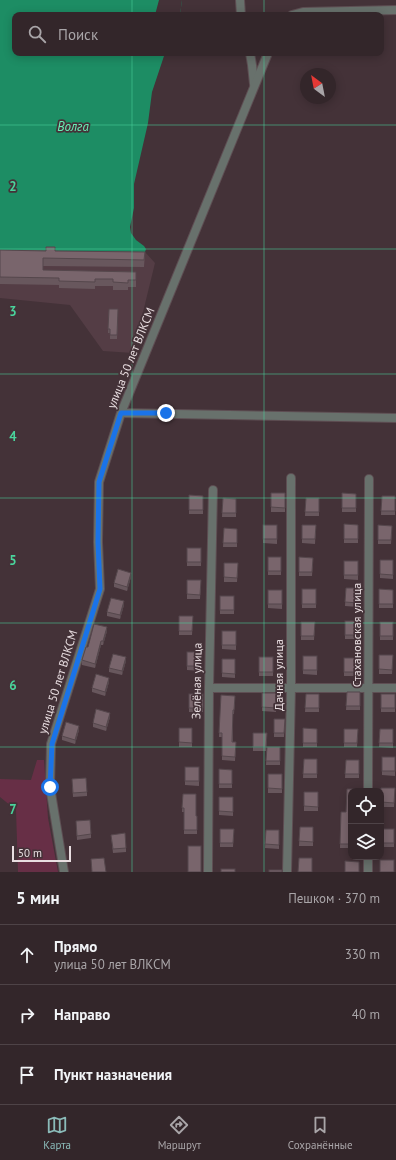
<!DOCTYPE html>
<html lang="ru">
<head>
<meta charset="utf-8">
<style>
  body { margin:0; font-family:"PT Sans",sans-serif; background:#3e3236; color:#f1f3f6 }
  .controls { position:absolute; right:12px; bottom:12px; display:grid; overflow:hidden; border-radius:8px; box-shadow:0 2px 10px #0003 }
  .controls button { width:36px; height:36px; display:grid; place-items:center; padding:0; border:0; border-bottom:1px solid #4e4347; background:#33262a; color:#f1f3f6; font:20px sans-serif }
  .compass { position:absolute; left:300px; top:68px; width:36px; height:36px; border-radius:50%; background:#33262a; box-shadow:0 2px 10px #0003; rotate:328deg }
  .scale { position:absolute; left:12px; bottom:10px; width:59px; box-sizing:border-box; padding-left:4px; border:2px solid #e9dee1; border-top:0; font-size:11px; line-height:14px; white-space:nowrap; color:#e9dee1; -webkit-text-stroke:3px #443238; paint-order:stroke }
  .stop { position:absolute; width:12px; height:12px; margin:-9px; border:3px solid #1a73e8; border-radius:50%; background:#fff }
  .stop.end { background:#1a73e8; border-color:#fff; box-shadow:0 1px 4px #0008 }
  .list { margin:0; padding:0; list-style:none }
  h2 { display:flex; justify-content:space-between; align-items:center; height:52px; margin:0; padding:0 16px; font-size:17px }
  h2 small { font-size:13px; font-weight:400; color:#a9a5a8 }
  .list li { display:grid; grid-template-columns:26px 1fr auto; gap:12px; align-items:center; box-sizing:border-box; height:60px; padding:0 16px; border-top:1px solid #4e4347 }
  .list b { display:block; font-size:15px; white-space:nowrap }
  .list p { margin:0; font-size:13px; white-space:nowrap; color:#a9a5a8 }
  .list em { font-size:13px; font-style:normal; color:#a9a5a8 }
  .icon { flex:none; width:22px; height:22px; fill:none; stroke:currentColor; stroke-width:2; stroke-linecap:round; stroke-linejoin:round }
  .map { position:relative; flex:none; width:396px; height:872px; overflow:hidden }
  .search { position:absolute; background:#33262a; box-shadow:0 2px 10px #0003; left:12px; right:12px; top:12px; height:44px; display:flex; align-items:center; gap:10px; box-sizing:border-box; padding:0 14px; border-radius:8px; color:#a9a5a8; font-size:15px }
  .sheet { height:232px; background:#33262a }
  nav { display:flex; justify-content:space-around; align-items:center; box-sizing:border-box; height:56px; border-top:1px solid #4e4347; background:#33262a; font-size:11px; color:#a9a5a8 }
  nav a { display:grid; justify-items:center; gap:2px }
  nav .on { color:#8bbbb9 }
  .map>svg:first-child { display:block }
  .built { fill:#543d45 }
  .green { fill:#672f46 }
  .water { fill:#1d8d64 }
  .pier { fill:#443238 }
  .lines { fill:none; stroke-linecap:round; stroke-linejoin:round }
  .street-casing { stroke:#5e4e53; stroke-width:10 }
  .street { stroke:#68716c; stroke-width:8 }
  .wall { fill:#68575d }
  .shaded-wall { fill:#55474c }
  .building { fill:#79656c; stroke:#55474c }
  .route { stroke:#1a73e8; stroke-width:5 }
  .grid { fill:none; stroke:#4ad49c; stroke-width:1; stroke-opacity:0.55 }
  .labels { text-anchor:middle; stroke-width:3.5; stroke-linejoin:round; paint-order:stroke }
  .street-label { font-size:12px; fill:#e9dee1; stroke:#443238 }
  .water-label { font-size:13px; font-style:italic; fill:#69f1b7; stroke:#443238 }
  .grid-label { font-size:13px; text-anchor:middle; font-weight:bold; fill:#4ad49c; stroke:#443238; stroke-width:3.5; stroke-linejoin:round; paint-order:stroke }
</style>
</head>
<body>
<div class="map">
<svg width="396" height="872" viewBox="0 0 396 872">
  <rect width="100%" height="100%" fill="#443238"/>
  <!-- built -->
  <polygon class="built" points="0,252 143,254 145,252 155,263 133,353 103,351 70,305 0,298"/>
  <!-- green -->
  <polygon class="green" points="37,760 44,760 48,818 58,872 18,872 16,810 0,797 0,779 31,780"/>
  <!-- water -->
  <polygon class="water" points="0,0 182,0 180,15 15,15 15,53 165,53 152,92 148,123 134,184 134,208 130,227 131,233 136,240 144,246 146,249 145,252 143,254 0,252"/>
  <!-- pier -->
  <polygon class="pier" points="159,0 182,0 180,15 155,15"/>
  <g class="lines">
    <defs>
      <g id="street">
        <polyline points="240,0 241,15"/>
        <polyline points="292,15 303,12 396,10"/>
        <polyline points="250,53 252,65 254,84"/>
        <polyline points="121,413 396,418"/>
        <polyline points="209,688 396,688"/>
        <polyline points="368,791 369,479"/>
        <polyline points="64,872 50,787 51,744 100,589 98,542 99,482 121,413 268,53"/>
        <polyline points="208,872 209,688 213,490"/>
        <polyline points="287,872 291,688 291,478"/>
        <polyline points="368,872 368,857"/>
      </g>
    </defs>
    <!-- street casing -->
    <use href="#street" class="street-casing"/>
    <!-- street -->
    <use href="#street" class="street"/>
  </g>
  <!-- wall -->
  <g class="wall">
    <polygon points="0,250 145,252 144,267 43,266 43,270 136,272 136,287 128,287 128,290 113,290 113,286 95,286 95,289 59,288 59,285 0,284"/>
    <polygon points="109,309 118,309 117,339 110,339 110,333 108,333"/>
    <rect x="271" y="493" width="14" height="19"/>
    <polygon points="342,493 356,494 356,512 342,512"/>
    <polygon points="189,495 203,496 203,514 189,514"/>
    <polygon points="382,496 395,496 395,515 381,515"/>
    <polygon points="223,498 236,499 236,517 222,517"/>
    <polygon points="306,498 319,498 319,516 305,516"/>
    <polygon points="344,524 358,525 358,543 344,543"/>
    <polygon points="263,525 277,525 277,544 263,543"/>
    <polygon points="302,525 316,525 315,544 302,543"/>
    <polygon points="378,525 392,526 391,544 378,544"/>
    <polygon points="224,528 237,529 237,547 223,547"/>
    <rect x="187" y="548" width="14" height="18"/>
    <rect x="268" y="557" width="13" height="18"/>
    <polygon points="299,557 313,558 312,576 299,576"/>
    <polygon points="380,560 393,560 393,579 380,578"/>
    <polygon points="344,561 358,561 358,580 344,579"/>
    <polygon points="224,563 238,563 237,582 224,582"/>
    <polygon points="131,577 127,591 114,587 114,583"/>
    <polygon points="187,580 201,580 200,599 187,599"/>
    <polygon points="346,588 359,588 359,607 345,606"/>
    <rect x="302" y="589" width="14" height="19"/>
    <polygon points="379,589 393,590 393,608 379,608"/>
    <polygon points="268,590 282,590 282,609 268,608"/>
    <rect x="220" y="596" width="14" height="18"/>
    <polygon points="124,605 120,619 107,616 107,612"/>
    <polygon points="179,616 193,616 192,635 179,635"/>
    <rect x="345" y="621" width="14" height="18"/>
    <polygon points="301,622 315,622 314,640 301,640"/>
    <rect x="380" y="622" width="13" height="18"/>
    <polygon points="107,631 103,645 101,645 95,668 82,665 82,660 88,647"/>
    <polygon points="222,631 236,631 236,650 222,649"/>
    <polygon points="187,652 201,652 201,671 187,670"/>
    <polygon points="379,655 393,655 392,674 379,674"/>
    <polygon points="303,656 317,656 317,675 303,674"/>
    <rect x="259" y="657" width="14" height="19"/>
    <rect x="344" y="658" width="14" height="18"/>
    <polygon points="222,659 235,659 235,678 222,677"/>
    <polygon points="126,661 122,675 109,672 109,668"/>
    <polygon points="109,682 105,696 92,692 92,688"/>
    <polygon points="347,692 360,692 360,710 346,710"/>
    <polygon points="262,693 276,693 276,712 262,711"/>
    <rect x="189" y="694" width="14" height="18"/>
    <polygon points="306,694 319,694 319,712 305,712"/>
    <rect x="381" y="694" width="14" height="18"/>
    <polygon points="221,695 235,696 234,714 233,714 233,742 236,742 235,761 222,760 222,737 219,737"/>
    <polygon points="110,717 106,731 93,727 93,723"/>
    <polygon points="274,719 285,719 284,737 274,737"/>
    <rect x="179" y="728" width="13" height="19"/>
    <polygon points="303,728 317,729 317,747 303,747"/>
    <polygon points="344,729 358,729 357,747 344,747"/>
    <polygon points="380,729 393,729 393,748 379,747"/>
    <polygon points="79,730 75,744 62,740 62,736"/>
    <polygon points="253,733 267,733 266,751 253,751"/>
    <polygon points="267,747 280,747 280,765 266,765"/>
    <polygon points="382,757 395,757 395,776 382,775"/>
    <polygon points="304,759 317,759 317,778 303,778"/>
    <polygon points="346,760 359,760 359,778 345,778"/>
    <polygon points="185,767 199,767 199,786 185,785"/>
    <polygon points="219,769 232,770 232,788 219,788"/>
    <rect x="268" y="774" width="14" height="19"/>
    <polygon points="72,779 87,792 87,796 73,797"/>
    <polygon points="381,788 395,788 394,807 381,807"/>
    <polygon points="351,791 351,848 340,848 341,812 346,812"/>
    <rect x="304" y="792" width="14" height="19"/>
    <polygon points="183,794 196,816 197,816 197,834 184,834 184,812 182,812"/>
    <polygon points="219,797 233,797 233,816 219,815"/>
    <polygon points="76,821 91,834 91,838 77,840"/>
    <polygon points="300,827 313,827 313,846 299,846"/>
    <polygon points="220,829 234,829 233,847 220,847"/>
    <rect x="381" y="829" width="13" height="18"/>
    <polygon points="266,830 279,830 279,849 265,848"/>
    <polygon points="111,835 126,848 126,852 113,853"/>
  </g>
  <!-- shaded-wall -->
  <g class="shaded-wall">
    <polygon points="131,573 131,577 127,591 127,587"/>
    <polygon points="124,601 124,605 120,619 120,615"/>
    <polygon points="107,627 107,631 103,645 103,641"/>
    <polygon points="101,641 101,645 95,668 95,664"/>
    <polygon points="126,657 126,661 122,675 122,671"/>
    <polygon points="109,678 109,682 105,696 105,692"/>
    <polygon points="110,713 110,717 106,731 106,727"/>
    <polygon points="79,726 79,730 75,744 75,740"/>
  </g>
  <!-- building -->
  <g class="building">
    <polygon points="46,247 55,247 55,251 145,252 144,260 43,258 43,270 136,272 136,280 128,280 128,283 113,282 113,279 95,279 95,282 59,281 59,278 0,277 0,250 46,251"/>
    <polygon points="109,309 118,309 117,335 110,335 110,329 108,329"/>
    <polygon points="271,493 285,493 285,508 271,507"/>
    <polygon points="342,493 356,494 356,508 342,508"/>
    <polygon points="189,495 203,496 203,510 189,510"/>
    <polygon points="382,496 395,496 395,511 381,511"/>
    <polygon points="223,498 236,499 236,513 222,513"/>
    <polygon points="306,498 319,498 319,512 305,512"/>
    <polygon points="344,524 358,525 358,539 344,539"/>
    <rect x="263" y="525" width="14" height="14"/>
    <polygon points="302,525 316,525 315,539 302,539"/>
    <polygon points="378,525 392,526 391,540 378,540"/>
    <polygon points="224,528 237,529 237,543 223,543"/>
    <rect x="187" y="548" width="14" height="14"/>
    <rect x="268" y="557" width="13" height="14"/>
    <polygon points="299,557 313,558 312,572 299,572"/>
    <polygon points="380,560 393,560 393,575 380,574"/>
    <rect x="344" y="561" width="14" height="14"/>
    <polygon points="224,563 238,563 237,578 224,577"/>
    <polygon points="118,569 131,573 127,587 114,583"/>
    <polygon points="187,580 201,580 200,595 187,594"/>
    <polygon points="346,588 359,588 359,603 345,602"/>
    <rect x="302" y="589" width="14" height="15"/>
    <polygon points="379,589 393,590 393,604 379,604"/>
    <rect x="268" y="590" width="14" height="14"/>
    <rect x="220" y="596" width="14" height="14"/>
    <polygon points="111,598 124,601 120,615 107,612"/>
    <polygon points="179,616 193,616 192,631 179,631"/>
    <rect x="345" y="621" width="14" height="14"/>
    <polygon points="301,622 315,622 314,636 301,636"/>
    <rect x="380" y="622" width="13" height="14"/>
    <polygon points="94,624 107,627 103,641 101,641 95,664 82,660 86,647 88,647"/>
    <rect x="222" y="631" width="14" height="14"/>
    <rect x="187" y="652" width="14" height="14"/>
    <polygon points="113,654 126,657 122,671 109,668"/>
    <polygon points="379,655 393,655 392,670 379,669"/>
    <rect x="303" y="656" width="14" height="14"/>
    <rect x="259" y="657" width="14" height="15"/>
    <rect x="344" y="658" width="14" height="14"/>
    <polygon points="222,659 235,659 235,674 222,673"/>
    <polygon points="96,674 109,678 105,692 92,688"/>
    <polygon points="347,692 360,692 360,706 346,706"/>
    <polygon points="262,693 276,693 276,708 262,707"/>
    <rect x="189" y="694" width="14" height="14"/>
    <polygon points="306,694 319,694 319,708 305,708"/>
    <rect x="381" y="694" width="14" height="14"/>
    <polygon points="221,695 235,696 234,710 233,710 232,742 236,742 235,757 222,756 222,733 219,733"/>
    <polygon points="96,709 110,713 106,727 93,723"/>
    <polygon points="274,719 285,719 284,733 274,733"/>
    <polygon points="66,722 79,726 75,740 62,736"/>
    <polygon points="179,728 192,728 192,743 179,742"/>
    <polygon points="303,728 317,729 317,743 303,743"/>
    <polygon points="344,729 358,729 357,743 344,743"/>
    <polygon points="380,729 393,729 393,743 379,743"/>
    <polygon points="253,733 267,733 266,747 253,747"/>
    <polygon points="267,747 280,747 280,761 266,761"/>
    <rect x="382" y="757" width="13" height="14"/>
    <polygon points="304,759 317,759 317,774 303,774"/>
    <polygon points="346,760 359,760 359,774 345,774"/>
    <rect x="185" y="767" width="14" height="14"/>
    <polygon points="219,769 232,770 232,784 219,784"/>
    <polygon points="268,774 282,774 282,789 268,788"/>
    <polygon points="86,778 87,792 73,793 72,779"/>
    <polygon points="381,788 395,788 394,803 381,802"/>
    <polygon points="347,789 360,789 360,791 351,791 351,844 340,844 341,812 346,812"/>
    <polygon points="304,792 318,792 318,807 304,806"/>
    <polygon points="183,794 196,794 196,816 197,816 197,830 184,830 184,808 182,808"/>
    <polygon points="219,797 233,797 233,812 219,811"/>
    <polygon points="90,820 91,834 77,836 76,821"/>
    <polygon points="300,827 313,827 313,842 299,841"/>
    <polygon points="220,829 234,829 233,843 220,843"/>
    <rect x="381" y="829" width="13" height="14"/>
    <polygon points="266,830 279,830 279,845 265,844"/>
    <polygon points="125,833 126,848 113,849 111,835"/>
    <rect x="188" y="846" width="13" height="26"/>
    <polygon points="104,858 106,872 92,872 91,859"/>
    <polygon points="299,858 312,858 312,872 298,872"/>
    <rect x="380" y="860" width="14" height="12"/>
    <polygon points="345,861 359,862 359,872 345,872"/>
    <rect x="221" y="869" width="14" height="3"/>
    <rect x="269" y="870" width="13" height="2"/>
  </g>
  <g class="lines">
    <!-- route -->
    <polyline class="route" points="50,787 52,744 100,589 98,542 99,482 121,413 166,413"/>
  </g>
  <!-- grid -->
  <path class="grid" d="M132,0V15M264,0V15M132,53V872M264,53V872M0,125H396M0,249H396M0,374H396M0,498H396M0,623H396M0,747H396"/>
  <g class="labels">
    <!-- street labels -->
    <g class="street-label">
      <text transform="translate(131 358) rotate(-68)" y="4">улица 50 лет ВЛКСМ</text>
      <text transform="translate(357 635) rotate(-90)" y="4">Стахановская улица</text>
      <text transform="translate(279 675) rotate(-90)" y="4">Дачная улица</text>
      <text transform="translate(197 681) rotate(-89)" y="4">Зелёная улица</text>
      <text transform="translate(58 682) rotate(-73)" y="4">улица 50 лет ВЛКСМ</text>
    </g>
    <!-- water labels -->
    <g class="water-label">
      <text x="73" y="131">Волга</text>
    </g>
  </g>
  <g class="grid-label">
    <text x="13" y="191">2</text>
    <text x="13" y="316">3</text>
    <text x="13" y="441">4</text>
    <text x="13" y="565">5</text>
    <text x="13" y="690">6</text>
    <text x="13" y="814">7</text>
  </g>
</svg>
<div class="controls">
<button><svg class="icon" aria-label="locate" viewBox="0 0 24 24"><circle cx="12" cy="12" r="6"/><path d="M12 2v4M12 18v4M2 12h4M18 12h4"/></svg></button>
<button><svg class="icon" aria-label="layers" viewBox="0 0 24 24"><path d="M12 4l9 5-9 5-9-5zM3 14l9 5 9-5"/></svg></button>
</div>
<svg class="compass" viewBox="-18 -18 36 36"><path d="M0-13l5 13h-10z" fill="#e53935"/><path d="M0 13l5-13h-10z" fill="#a9a5a8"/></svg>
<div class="scale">50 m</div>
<div class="stop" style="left:50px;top:787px"></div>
<div class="stop end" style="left:166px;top:413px"></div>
<div class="search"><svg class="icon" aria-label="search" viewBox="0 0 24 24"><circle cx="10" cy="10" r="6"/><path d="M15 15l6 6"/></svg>Поиск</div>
</div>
<section class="sheet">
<h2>5 мин<small>Пешком · 370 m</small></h2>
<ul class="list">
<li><svg class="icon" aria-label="ahead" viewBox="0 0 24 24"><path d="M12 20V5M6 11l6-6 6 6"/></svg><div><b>Прямо</b><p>улица 50 лет ВЛКСМ</p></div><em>330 m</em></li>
<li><svg class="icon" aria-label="right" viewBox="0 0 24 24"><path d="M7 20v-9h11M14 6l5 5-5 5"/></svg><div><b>Направо</b></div><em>40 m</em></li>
<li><svg class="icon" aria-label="arrive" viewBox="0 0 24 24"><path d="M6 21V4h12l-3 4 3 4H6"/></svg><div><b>Пункт назначения</b></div></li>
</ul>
</section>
<nav>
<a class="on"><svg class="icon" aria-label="map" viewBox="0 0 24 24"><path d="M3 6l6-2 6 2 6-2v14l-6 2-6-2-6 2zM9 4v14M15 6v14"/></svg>Карта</a>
<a><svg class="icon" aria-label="directions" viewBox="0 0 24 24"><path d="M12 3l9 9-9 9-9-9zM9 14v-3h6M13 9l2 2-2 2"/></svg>Маршрут</a>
<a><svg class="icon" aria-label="saved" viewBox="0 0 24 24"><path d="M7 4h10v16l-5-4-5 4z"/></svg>Сохранённые</a>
</nav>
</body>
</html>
